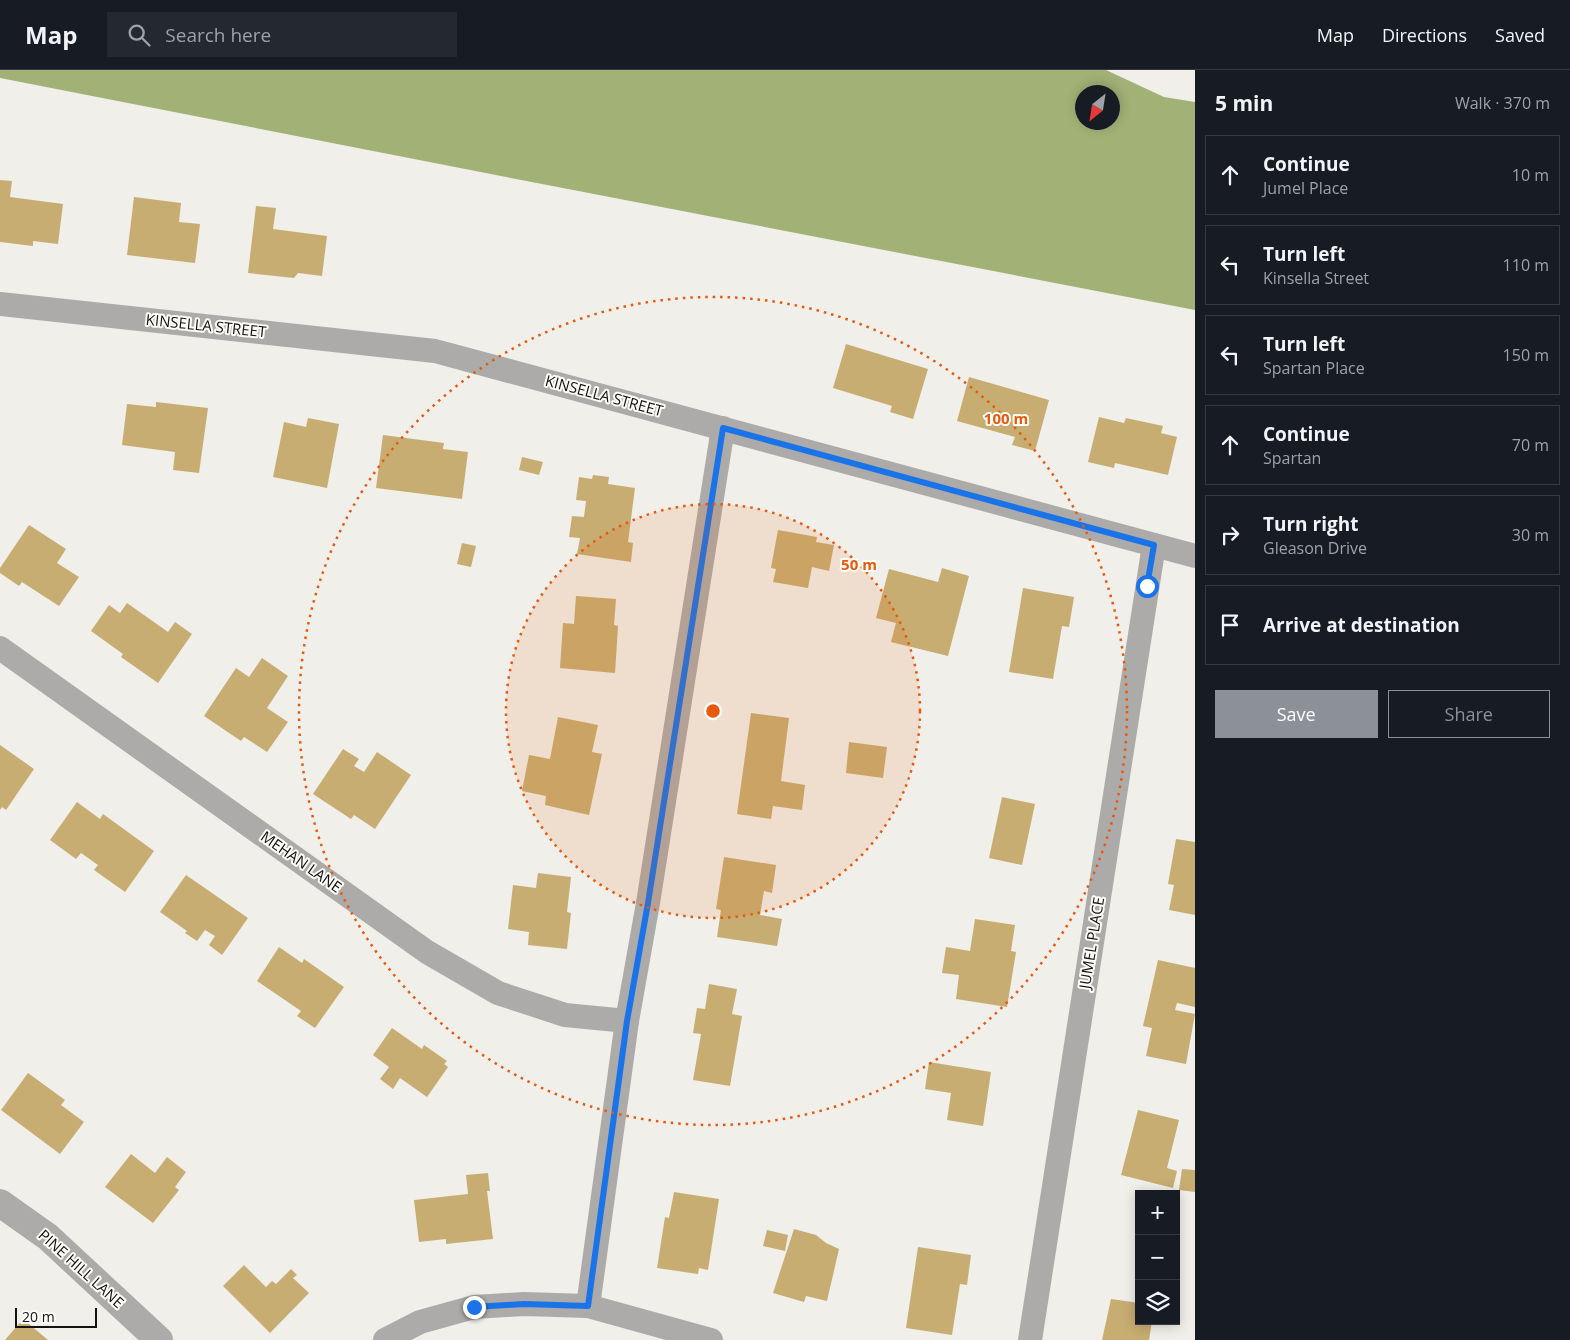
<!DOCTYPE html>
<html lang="en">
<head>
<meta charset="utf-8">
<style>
  body { margin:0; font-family:"Open Sans",sans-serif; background:#242831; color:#f1f3f6 }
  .controls { position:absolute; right:15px; bottom:15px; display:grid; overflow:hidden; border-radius:0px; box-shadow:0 2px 12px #0003 }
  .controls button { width:45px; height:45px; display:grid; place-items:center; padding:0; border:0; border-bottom:1px solid #363941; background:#171b24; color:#f1f3f6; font:25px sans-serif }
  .compass { position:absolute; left:1075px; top:15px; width:45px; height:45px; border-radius:50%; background:#171b24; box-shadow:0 2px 12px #0003; rotate:210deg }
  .scale { position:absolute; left:15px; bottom:12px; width:82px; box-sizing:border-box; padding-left:5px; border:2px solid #141312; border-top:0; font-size:14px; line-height:18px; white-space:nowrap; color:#141312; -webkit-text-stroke:4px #fefcf8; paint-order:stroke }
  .stop { position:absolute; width:15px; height:15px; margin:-11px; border:4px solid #1a73e8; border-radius:50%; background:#fff }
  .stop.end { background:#1a73e8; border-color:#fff; box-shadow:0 1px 5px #0008 }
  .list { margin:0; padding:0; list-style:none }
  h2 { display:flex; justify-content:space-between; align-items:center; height:65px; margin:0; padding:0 20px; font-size:21px }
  h2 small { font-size:16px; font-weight:400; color:#9ea1a6 }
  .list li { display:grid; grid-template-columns:32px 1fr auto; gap:15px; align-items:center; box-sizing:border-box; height:80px; margin:0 10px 10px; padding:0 10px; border:1px solid #363941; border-radius:0px }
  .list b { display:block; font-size:19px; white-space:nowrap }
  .list p { margin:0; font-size:16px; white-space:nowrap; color:#9ea1a6 }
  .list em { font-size:16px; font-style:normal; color:#9ea1a6 }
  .actions { display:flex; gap:10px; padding:15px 20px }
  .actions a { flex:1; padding:11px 0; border:1px solid #8c9099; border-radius:0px; text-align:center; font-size:18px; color:#8c9099 }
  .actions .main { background:#8c9099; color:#fff }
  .icon { flex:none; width:28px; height:28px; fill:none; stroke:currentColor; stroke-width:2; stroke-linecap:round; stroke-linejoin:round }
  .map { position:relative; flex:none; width:1195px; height:1270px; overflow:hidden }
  header { display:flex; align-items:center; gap:30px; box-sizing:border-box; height:70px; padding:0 25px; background:#171b24; border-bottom:1px solid #363941 }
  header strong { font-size:24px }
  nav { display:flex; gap:28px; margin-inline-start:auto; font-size:18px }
  .search { width:350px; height:45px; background:#242831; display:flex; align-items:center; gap:12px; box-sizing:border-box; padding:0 18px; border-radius:0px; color:#9ea1a6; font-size:19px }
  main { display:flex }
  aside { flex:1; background:#171b24 }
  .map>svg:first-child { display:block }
  .forest { fill:#a2b276; fill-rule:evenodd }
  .building { fill:#c8ad72 }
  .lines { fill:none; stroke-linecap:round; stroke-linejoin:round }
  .minor { stroke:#acaba9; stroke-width:24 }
  .tertiary { stroke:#acaba9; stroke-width:28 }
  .route { stroke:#1a73e8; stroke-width:6 }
  .ring { fill:none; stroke:#e8590c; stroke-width:2.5; stroke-dasharray:2.5 5 }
  .labels { text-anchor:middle; stroke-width:4; stroke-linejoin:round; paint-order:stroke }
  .street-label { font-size:15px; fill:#141312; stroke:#fefcf8 }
  .centre { fill:#e8590c; stroke:#fefcf8; stroke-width:2.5 }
  .ring-label { font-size:15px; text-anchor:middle; font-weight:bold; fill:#e8590c; stroke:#fefcf8; stroke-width:4; stroke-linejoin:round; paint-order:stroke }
</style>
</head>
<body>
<header>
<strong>Map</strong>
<div class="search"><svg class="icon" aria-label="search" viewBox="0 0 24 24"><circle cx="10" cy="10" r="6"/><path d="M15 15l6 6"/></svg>Search here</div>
<nav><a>Map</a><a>Directions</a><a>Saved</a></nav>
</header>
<main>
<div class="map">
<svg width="1195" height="1270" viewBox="0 0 1195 1270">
  <rect width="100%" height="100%" fill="#f1efea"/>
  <!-- forest -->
  <path class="forest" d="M0,0H1106L1164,27L1195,32V240L516,109L0,8ZM1082,22H1112V52H1082Z"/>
  <!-- building -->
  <g class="building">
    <polygon points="0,110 12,111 10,127 63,134 58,174 33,171 33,176 0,172"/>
    <polygon points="134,127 181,133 179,152 200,154 195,193 127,185"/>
    <polygon points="256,136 276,138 273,159 327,166 322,206 298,203 294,208 248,203"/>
    <polygon points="846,274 928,299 913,349 890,342 892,336 833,318"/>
    <polygon points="969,307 1049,330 1035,381 1012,375 1015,367 957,351"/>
    <polygon points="156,332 208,338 199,403 173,400 175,382 122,375 127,334 156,337"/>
    <polygon points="1099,347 1124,353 1126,348 1163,356 1161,363 1177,367 1168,405 1115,393 1114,398 1088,392"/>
    <polygon points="308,348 339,354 327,418 273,407 284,352 306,357"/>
    <polygon points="383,365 444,373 443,379 468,382 462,429 376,418"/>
    <polygon points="522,387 543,392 539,405 519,400"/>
    <polygon points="593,405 609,407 608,414 635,418 628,472 633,473 631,492 577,484 580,468 569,467 572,446 584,447 586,431 576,430 579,407 592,409"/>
    <polygon points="29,455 66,479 57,493 79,507 59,536 22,512 19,516 0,503 0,498"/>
    <polygon points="778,460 817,467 816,472 834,475 829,501 812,497 808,518 773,512 776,499 771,498"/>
    <polygon points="462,473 476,476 471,497 457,494"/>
    <polygon points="942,498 969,506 948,586 891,572 896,553 876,548 889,499 938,512"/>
    <polygon points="1023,518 1074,527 1069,557 1062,556 1053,609 1009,602"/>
    <polygon points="576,526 616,529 614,555 618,556 615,603 560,598 563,553 574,554"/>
    <polygon points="127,533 168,562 175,552 192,564 158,613 121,587 123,584 91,561 109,535 120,543"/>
    <polygon points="262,588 288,606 267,638 288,652 267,682 244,667 241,671 204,646 236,598 249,607"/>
    <polygon points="751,643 789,648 781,711 805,715 802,740 773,736 771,749 737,744"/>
    <polygon points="558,647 598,655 592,682 602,684 589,745 545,735 546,726 522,721 529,685 550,689"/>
    <polygon points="849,672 887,677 883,708 846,703"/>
    <polygon points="0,675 34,699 6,740 2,737 0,740"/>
    <polygon points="343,679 359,689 354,696 364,702 377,682 411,705 375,759 354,745 351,749 313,724"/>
    <polygon points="1002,727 1035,734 1022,795 989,788"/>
    <polygon points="77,732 100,749 103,744 154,781 125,822 94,800 98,795 81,783 76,789 50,770"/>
    <polygon points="1176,769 1195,772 1195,845 1169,840 1174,815 1168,814"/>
    <polygon points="724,787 776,795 772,823 764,821 760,845 782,849 777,876 717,867 721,840 716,839"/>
    <polygon points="538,803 571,807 567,842 571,843 567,879 528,875 529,862 508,859 513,815 536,818"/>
    <polygon points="186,805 248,848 222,885 209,875 215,866 205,860 197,871 185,863 187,861 160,842"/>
    <polygon points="975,849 1015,855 1011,881 1016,882 1007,937 956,929 959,905 942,903 946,877 970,881"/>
    <polygon points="279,877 302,893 304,889 344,917 315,958 297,946 301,941 257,911"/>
    <polygon points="1158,890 1195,898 1195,937 1177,933 1175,940 1195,944 1186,994 1146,986 1152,958 1143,956"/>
    <polygon points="709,914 737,919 732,944 742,946 730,1016 693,1010 701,964 693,963 697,938 705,939"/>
    <polygon points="392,958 422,979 424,975 447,991 444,994 448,997 427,1027 400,1008 393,1019 380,1009 389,997 373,985"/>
    <polygon points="929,992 991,1002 983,1056 947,1050 951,1023 925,1019"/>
    <polygon points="28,1003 65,1030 61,1035 84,1052 60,1084 1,1040"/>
    <polygon points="1138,1040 1179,1050 1167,1098 1177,1101 1173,1118 1121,1105"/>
    <polygon points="131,1084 155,1103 167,1087 186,1102 175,1117 179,1120 153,1153 105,1117"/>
    <polygon points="1182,1099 1195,1100 1195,1122 1179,1120"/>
    <polygon points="488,1103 490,1121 487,1121 493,1169 446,1174 446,1169 419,1172 414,1130 468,1124 466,1105"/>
    <polygon points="674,1122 719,1129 708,1200 699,1198 698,1204 657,1198 665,1147 669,1148"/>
    <polygon points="794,1159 816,1165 826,1173 839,1179 827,1231 806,1226 804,1232 773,1223"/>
    <polygon points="767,1160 788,1165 785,1181 763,1176"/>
    <polygon points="918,1177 971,1185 967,1215 960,1214 952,1265 906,1258"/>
    <polygon points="244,1195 266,1217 272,1211 276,1214 291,1199 297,1205 293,1208 309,1223 270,1263 223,1216"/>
    <polygon points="1111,1229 1139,1233 1139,1251 1152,1251 1149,1270 1102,1270"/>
    <polygon points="23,1249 48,1270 5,1270"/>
  </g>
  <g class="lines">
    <!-- minor -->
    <g class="minor">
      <polyline points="0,234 435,281 1195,486"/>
      <polyline points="0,578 427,882 498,923 565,945 627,951"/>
      <polyline points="588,1236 627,951 648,833 723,358"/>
      <polyline points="385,1270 420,1252 474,1237 524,1234 588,1236 711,1270"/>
      <polyline points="1030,1270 1154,475"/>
    </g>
    <!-- tertiary -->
    <polyline class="tertiary" points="0,1133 48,1167 159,1270"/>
  </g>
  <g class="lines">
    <!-- route -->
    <polyline class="route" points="474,1237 524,1234 588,1236 627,951 648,833 723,358 1154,475 1147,516"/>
  </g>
  <!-- distance rings -->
  <circle cx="713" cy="641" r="207" fill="#e8590c" fill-opacity=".12"/>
  <g class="ring">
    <circle cx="713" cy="641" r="207"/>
    <circle cx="713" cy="641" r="414"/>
  </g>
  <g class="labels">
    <!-- street labels -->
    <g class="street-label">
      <text transform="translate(206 256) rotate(6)" y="5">KINSELLA STREET</text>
      <text transform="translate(604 326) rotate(15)" y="5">KINSELLA STREET</text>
      <text transform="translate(301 792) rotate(35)" y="5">MEHAN LANE</text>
      <text transform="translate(1092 873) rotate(-81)" y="5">JUMEL PLACE</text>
      <text transform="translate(81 1199) rotate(42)" y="5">PINE HILL LANE</text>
    </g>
  </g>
  <circle cx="713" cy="641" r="8" class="centre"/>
  <g class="ring-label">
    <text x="1006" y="354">100 m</text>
    <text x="859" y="500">50 m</text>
  </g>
</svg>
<div class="controls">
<button>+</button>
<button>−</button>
<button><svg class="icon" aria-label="layers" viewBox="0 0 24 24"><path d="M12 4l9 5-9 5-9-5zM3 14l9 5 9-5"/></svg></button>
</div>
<svg class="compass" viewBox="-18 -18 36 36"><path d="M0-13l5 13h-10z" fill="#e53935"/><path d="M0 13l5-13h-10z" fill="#9ea1a6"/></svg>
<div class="scale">20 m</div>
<div class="stop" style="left:1147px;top:516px"></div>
<div class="stop end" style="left:474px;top:1237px"></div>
</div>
<aside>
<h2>5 min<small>Walk · 370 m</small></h2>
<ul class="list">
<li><svg class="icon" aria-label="ahead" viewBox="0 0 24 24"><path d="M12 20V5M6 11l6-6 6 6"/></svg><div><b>Continue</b><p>Jumel Place</p></div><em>10 m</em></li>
<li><svg class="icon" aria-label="left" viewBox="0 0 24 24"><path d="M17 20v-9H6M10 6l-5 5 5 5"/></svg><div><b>Turn left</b><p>Kinsella Street</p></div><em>110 m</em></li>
<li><svg class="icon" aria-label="left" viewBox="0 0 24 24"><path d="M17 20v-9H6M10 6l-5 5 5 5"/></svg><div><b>Turn left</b><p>Spartan Place</p></div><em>150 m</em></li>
<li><svg class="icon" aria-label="ahead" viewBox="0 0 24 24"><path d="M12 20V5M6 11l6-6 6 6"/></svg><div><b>Continue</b><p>Spartan</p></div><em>70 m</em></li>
<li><svg class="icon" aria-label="right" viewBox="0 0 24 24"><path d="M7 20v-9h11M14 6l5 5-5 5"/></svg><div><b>Turn right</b><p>Gleason Drive</p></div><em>30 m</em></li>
<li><svg class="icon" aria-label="arrive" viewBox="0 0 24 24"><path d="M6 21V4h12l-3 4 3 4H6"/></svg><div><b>Arrive at destination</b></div></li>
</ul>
<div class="actions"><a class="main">Save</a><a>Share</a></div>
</aside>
</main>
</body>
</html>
